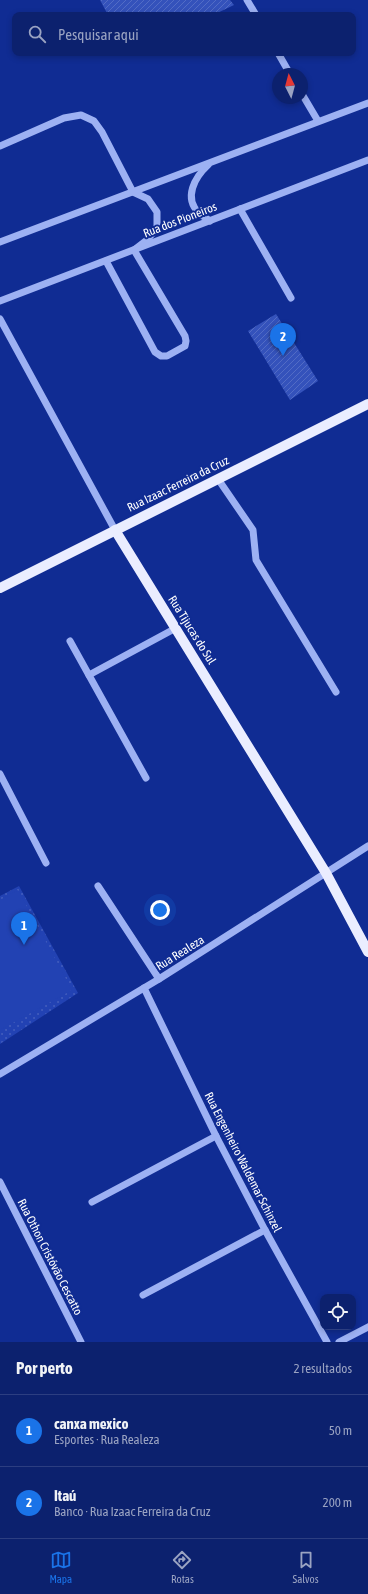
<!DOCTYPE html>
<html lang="pt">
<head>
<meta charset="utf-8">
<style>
  body { margin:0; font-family:"Asap Condensed",sans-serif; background:#1a2e76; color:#f1f3f6 }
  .controls { position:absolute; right:12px; bottom:12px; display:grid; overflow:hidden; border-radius:8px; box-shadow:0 2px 6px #0003 }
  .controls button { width:36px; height:36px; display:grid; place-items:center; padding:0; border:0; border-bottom:1px solid #2c3e81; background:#0c216e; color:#f1f3f6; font:20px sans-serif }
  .compass { position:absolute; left:272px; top:68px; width:36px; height:36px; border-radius:50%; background:#0c216e; box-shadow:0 2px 6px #0003; rotate:354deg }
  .you { position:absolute; left:160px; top:910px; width:14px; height:14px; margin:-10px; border:3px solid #fff; border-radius:50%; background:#1a73e8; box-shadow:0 0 0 6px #1a73e833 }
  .badge { display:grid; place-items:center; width:26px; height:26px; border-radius:50%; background:#1a73e8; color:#fff; font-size:13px; font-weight:700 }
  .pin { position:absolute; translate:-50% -33px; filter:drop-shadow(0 1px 2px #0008) }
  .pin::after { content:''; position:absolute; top:21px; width:14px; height:12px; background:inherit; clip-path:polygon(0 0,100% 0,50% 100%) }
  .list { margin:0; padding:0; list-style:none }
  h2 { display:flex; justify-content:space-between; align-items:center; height:52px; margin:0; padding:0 16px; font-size:17px }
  h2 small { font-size:13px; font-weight:400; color:#9aa3c2 }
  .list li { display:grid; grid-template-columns:26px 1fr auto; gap:12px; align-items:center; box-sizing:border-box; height:72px; padding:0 16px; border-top:1px solid #2c3e81 }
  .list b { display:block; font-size:15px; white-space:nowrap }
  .list p { margin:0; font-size:13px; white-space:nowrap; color:#9aa3c2 }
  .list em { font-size:13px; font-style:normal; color:#9aa3c2 }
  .icon { flex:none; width:22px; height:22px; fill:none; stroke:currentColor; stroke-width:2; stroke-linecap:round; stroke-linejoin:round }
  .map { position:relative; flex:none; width:368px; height:1342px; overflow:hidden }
  .search { position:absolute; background:#0c216e; box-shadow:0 2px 6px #0003; left:12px; right:12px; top:12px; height:44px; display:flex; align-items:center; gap:10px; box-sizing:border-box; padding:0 14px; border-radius:8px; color:#9aa3c2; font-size:15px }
  .sheet { height:196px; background:#0c216e }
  nav { display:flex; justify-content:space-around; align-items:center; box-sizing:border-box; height:56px; border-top:1px solid #2c3e81; background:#0c216e; font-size:11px; color:#9aa3c2 }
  nav a { display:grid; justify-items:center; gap:2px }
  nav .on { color:#1a73e8 }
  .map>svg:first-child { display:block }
  .park { fill:url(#park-dots) }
  .pitch { fill:#2242b3 }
  .building { fill:url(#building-hatch) }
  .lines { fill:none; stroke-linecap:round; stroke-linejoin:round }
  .minor { stroke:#9db1f3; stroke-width:7 }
  .major { stroke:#eaedff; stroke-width:10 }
  .labels { text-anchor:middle; stroke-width:4; stroke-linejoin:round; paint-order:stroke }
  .street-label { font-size:12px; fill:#fff; stroke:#102c93 }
</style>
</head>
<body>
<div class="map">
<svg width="368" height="1342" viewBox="0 0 368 1342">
  <defs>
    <pattern id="park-dots" width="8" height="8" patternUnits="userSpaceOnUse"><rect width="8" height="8" fill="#2242b3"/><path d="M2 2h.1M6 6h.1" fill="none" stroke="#435ebe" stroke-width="1.8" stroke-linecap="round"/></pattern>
    <pattern id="building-hatch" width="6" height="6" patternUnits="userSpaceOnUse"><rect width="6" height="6" fill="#3452bb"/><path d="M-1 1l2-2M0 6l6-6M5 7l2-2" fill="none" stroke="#526cc5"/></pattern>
  </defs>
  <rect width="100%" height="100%" fill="#102c93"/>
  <!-- park -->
  <polygon class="park" points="19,886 78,993 0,1044 0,896"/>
  <!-- pitch -->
  <polygon class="pitch" points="18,890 72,990 0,1030 0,900"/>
  <!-- building -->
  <g class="building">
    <polygon points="100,0 230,0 234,5 213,15 108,15"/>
    <polygon points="276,314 318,381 290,400 248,331"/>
  </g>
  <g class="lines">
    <!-- minor -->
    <g class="minor">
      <polyline points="247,0 256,15"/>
      <polyline points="278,53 290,74"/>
      <polyline points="302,94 318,121"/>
      <polyline points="0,146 64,118 81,115 94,121 102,132 133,192 148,199 157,212 157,228 147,240 134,250 185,336 186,341 185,346 167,356 161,356 155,352 106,261"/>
      <path d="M208,165C195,177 183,198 199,213C202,216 206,218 210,221"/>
      <polyline points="240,209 291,298"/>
      <polyline points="0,242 368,103"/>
      <polyline points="0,301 368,160"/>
      <polyline points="0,319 115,530"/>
      <polyline points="218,479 253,530 256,560 336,692"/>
      <polyline points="70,641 146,778"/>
      <polyline points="89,675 176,628"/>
      <polyline points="0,774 46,863"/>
      <polyline points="98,886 159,979"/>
      <polyline points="144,988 216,1136 265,1230 327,1342"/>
      <polyline points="0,1074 159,979 368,846"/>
      <polyline points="0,1182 81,1342"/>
      <polyline points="92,1202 216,1136"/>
      <polyline points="143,1295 265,1230"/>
      <polyline points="339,1342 368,1327"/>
    </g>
    <!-- major -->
    <g class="major">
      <polyline points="115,530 326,873 368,952"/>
      <polyline points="0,588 368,404"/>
    </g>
  </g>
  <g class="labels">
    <!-- street labels -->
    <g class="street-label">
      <text transform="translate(180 220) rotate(-21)" y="4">Rua dos Pioneiros</text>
      <text transform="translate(178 484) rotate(-26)" y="4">Rua Izaac Ferreira da Cruz</text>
      <text transform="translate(192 630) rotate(58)" y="4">Rua Tijucas do Sul</text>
      <text transform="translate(180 953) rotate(-32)" y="4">Rua Realeza</text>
      <text transform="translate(243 1162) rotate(63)" y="4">Rua Engenheiro Waldemar Schinzel</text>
      <text transform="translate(50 1257) rotate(63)" y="4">Rua Othon Cristóvão Cescatto</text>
    </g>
  </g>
</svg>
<div class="controls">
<button><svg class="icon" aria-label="locate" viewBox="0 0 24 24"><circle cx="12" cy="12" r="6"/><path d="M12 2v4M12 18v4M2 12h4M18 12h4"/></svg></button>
</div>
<svg class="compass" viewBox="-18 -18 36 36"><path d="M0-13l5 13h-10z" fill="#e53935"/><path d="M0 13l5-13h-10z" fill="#9aa3c2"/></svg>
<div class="you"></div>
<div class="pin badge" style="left:24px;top:945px">1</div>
<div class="pin badge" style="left:283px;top:356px">2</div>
<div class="search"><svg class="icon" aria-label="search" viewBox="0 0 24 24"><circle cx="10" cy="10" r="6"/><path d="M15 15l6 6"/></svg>Pesquisar aqui</div>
</div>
<section class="sheet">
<h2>Por perto<small>2 resultados</small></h2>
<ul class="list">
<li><span class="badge">1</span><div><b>canxa mexico</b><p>Esportes · Rua Realeza</p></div><em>50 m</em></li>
<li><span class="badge">2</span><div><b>Itaú</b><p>Banco · Rua Izaac Ferreira da Cruz</p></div><em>200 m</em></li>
</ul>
</section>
<nav>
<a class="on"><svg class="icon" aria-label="map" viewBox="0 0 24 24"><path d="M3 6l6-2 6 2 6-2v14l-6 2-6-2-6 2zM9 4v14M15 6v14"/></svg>Mapa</a>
<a><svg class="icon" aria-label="directions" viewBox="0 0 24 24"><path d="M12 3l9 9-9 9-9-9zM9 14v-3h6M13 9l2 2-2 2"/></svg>Rotas</a>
<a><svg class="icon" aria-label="saved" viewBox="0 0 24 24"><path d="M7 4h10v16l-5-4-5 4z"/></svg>Salvos</a>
</nav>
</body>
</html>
